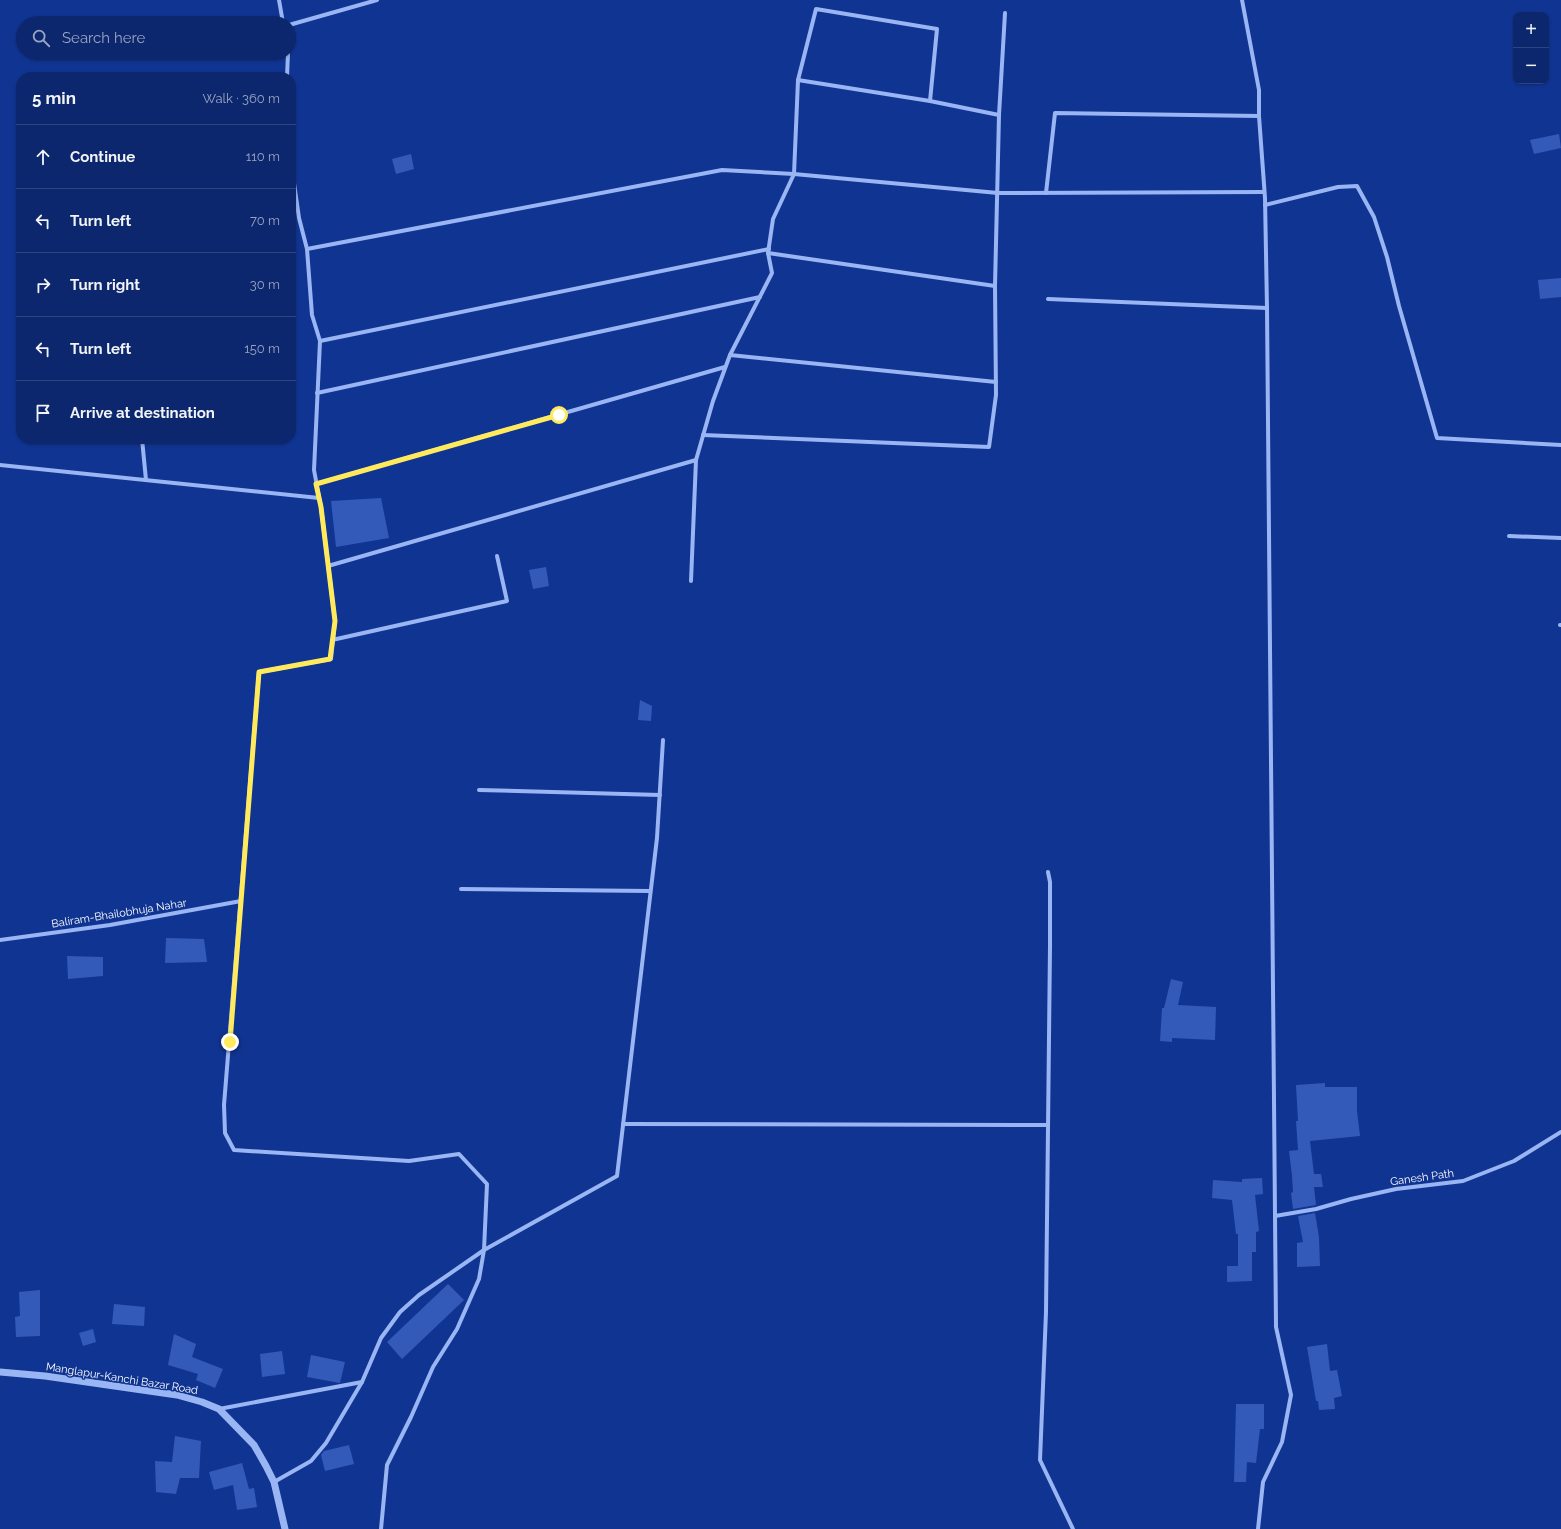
<!DOCTYPE html>
<html lang="en">
<head>
<meta charset="utf-8">
<style>
  body { margin:0; font-family:Raleway,sans-serif; background:#152f72; color:#f1f3f6 }
  .controls { position:absolute; right:12px; top:12px; display:grid; overflow:hidden; border-radius:8px; box-shadow:0 1px 3px #0004 }
  .controls button { width:36px; height:36px; display:grid; place-items:center; padding:0; border:0; border-bottom:1px solid #2c4480; background:#0c276d; color:#f1f3f6; font:20px sans-serif }
  .stop { position:absolute; width:12px; height:12px; margin:-9px; border:3px solid #ffe95d; border-radius:50%; background:#fff }
  .stop.end { background:#ffe95d; border-color:#fff; box-shadow:0 1px 4px #0008 }
  .list { margin:0; padding:0; list-style:none }
  h2 { display:flex; justify-content:space-between; align-items:center; height:52px; margin:0; padding:0 16px; font-size:17px }
  h2 small { font-size:13px; font-weight:400; color:#9aa5c2 }
  .list li { display:grid; grid-template-columns:26px 1fr auto; gap:12px; align-items:center; box-sizing:border-box; height:64px; padding:0 16px; border-top:1px solid #2c4480 }
  .list b { display:block; font-size:15px; white-space:nowrap }
  .list em { font-size:13px; font-style:normal; color:#9aa5c2 }
  .icon { flex:none; width:22px; height:22px; fill:none; stroke:currentColor; stroke-width:2; stroke-linecap:round; stroke-linejoin:round }
  .map { position:relative; flex:none; width:1561px; height:1529px; overflow:hidden }
  .search { position:absolute; background:#0c276d; box-shadow:0 1px 3px #0004; left:16px; top:16px; width:280px; height:44px; display:flex; align-items:center; gap:10px; box-sizing:border-box; padding:0 14px; border-radius:22px; color:#9aa5c2; font-size:15px }
  .panel { position:absolute; background:#0c276d; box-shadow:0 1px 3px #0004; left:16px; top:72px; width:280px; height:372px; border-radius:16px }
  .map>svg:first-child { display:block }
  .building { fill:#345ab9 }
  .lines { fill:none; stroke-linecap:round; stroke-linejoin:round }
  .minor { stroke:#9ab5f3; stroke-width:4 }
  .tertiary { stroke:#9ab5f3; stroke-width:7 }
  .route { stroke:#ffe95d; stroke-width:5 }
  .labels { text-anchor:middle; stroke-width:3; stroke-linejoin:round; paint-order:stroke }
  .street-label { font-size:11px; fill:#fff; stroke:#103491 }
</style>
</head>
<body>
<div class="map">
<svg width="1561" height="1529" viewBox="0 0 1561 1529">
  <rect width="100%" height="100%" fill="#103491"/>
  <!-- building -->
  <g class="building">
    <polygon points="1559,134 1561,148 1534,154 1530,140"/>
    <polygon points="411,154 414,169 396,174 392,159"/>
    <polygon points="1561,278 1561,297 1540,299 1538,280"/>
    <polygon points="381,498 389,538 336,547 331,501"/>
    <polygon points="546,567 549,586 533,589 529,570"/>
    <polygon points="640,700 652,706 651,721 638,720"/>
    <polygon points="166,938 204,939 207,962 165,963"/>
    <polygon points="67,956 103,957 103,976 68,979"/>
    <polygon points="1171,979 1183,982 1178,1005 1216,1007 1215,1040 1172,1038 1172,1042 1160,1041 1162,1008 1164,1008"/>
    <polygon points="1325,1083 1325,1087 1357,1087 1357,1111 1360,1136 1310,1141 1314,1174 1321,1174 1323,1187 1314,1187 1316,1205 1293,1209 1291,1193 1293,1192 1292,1176 1289,1151 1298,1150 1296,1121 1298,1121 1296,1085"/>
    <polygon points="1262,1178 1263,1194 1255,1195 1259,1231 1256,1232 1256,1252 1252,1252 1252,1281 1227,1282 1227,1266 1238,1266 1238,1234 1236,1234 1232,1200 1212,1198 1213,1180 1242,1182 1242,1179"/>
    <polygon points="1315,1213 1319,1237 1320,1266 1297,1267 1297,1243 1303,1242 1298,1216"/>
    <polygon points="448,1284 464,1300 402,1359 387,1342"/>
    <polygon points="40,1290 40,1336 16,1337 15,1317 20,1316 19,1292"/>
    <polygon points="114,1304 145,1307 144,1326 112,1324"/>
    <polygon points="93,1329 96,1342 83,1346 79,1333"/>
    <polygon points="174,1334 196,1344 192,1357 223,1369 215,1388 196,1380 198,1374 168,1365"/>
    <polygon points="1327,1344 1330,1371 1337,1370 1342,1396 1334,1398 1335,1409 1319,1410 1318,1401 1316,1401 1307,1347"/>
    <polygon points="282,1351 285,1374 262,1377 260,1354"/>
    <polygon points="311,1355 345,1362 340,1383 307,1377"/>
    <polygon points="1236,1404 1264,1404 1264,1429 1260,1429 1256,1463 1247,1462 1246,1482 1234,1482"/>
    <polygon points="175,1436 201,1441 199,1478 180,1478 176,1494 156,1492 155,1461 172,1462"/>
    <polygon points="349,1445 354,1464 325,1471 321,1455 324,1451"/>
    <polygon points="242,1463 249,1489 254,1488 257,1507 237,1510 233,1485 214,1490 209,1472"/>
  </g>
  <g class="lines">
    <!-- minor -->
    <g class="minor">
      <polyline points="279,0 283,23"/>
      <polyline points="1242,0 1259,90 1259,116 1265,198 1267,308 1276,1327 1291,1395 1282,1442 1263,1482 1258,1529"/>
      <polyline points="289,25 377,0"/>
      <polyline points="287,77 288,53"/>
      <polyline points="999,115 1005,13"/>
      <polyline points="291,162 299,218 307,249 312,315 320,341 314,470 321,507 335,621 331,659 259,672 224,1105 225,1133 234,1150 409,1161 459,1154 487,1184 484,1250 479,1279 457,1329 433,1367 411,1417 387,1465 381,1529"/>
      <polyline points="1046,193 1055,113 1259,116"/>
      <polyline points="1265,205 1338,187 1357,186 1374,217 1387,257 1399,306 1437,438 1561,445"/>
      <polyline points="307,249 722,170 794,174 998,193 1264,192"/>
      <polyline points="768,253 995,286"/>
      <polyline points="1048,299 1267,308"/>
      <polyline points="320,341 769,249"/>
      <polyline points="730,355 996,382"/>
      <polyline points="317,393 760,297"/>
      <polyline points="703,435 989,447 996,395 995,286 999,115 930,101 798,80"/>
      <polyline points="142,439 146,480"/>
      <polyline points="0,465 319,498"/>
      <polyline points="316,484 725,367"/>
      <polyline points="1509,536 1561,538"/>
      <polyline points="328,566 696,460"/>
      <polyline points="691,581 696,460 713,401 730,355 772,273 768,253 773,219 794,174 798,80 816,9 937,29 930,101"/>
      <polyline points="1560,625 1561,625"/>
      <polyline points="332,640 507,601 497,556"/>
      <polyline points="479,790 660,795"/>
      <polyline points="1048,872 1050,882 1050,946 1046,1312 1040,1460 1073,1529"/>
      <polyline points="461,889 650,891"/>
      <polyline points="0,940 110,925 241,901"/>
      <polyline points="623,1124 1048,1125"/>
      <polyline points="1275,1216 1316,1209 1351,1199 1396,1189 1463,1181 1514,1161 1561,1132"/>
      <polyline points="219,1409 362,1382"/>
      <polyline points="274,1482 311,1461 326,1443 362,1382 381,1338 400,1312 419,1295 484,1250 617,1176 657,838 663,740"/>
    </g>
    <!-- tertiary -->
    <polyline class="tertiary" points="0,1372 45,1376 177,1395 202,1402 219,1409 254,1445 266,1466 274,1482 285,1529"/>
  </g>
  <g class="lines">
    <!-- route -->
    <polyline class="route" points="230,1042 259,672 330,659 335,621 321,507 316,484 559,415"/>
  </g>
  <g class="labels">
    <!-- street labels -->
    <g class="street-label">
      <text transform="translate(119 913) rotate(-9)" y="4">Baliram-Bhailobhuja Nahar</text>
      <text transform="translate(1422 1177) rotate(-8)" y="4">Ganesh Path</text>
      <text transform="translate(122 1378) rotate(9)" y="4">Manglapur-Kanchi Bazar Road</text>
    </g>
  </g>
</svg>
<div class="controls">
<button>+</button>
<button>−</button>
</div>
<div class="stop" style="left:559px;top:415px"></div>
<div class="stop end" style="left:230px;top:1042px"></div>
<div class="search"><svg class="icon" aria-label="search" viewBox="0 0 24 24"><circle cx="10" cy="10" r="6"/><path d="M15 15l6 6"/></svg>Search here</div>
<section class="panel">
<h2>5 min<small>Walk · 360 m</small></h2>
<ul class="list">
<li><svg class="icon" aria-label="ahead" viewBox="0 0 24 24"><path d="M12 20V5M6 11l6-6 6 6"/></svg><div><b>Continue</b></div><em>110 m</em></li>
<li><svg class="icon" aria-label="left" viewBox="0 0 24 24"><path d="M17 20v-9H6M10 6l-5 5 5 5"/></svg><div><b>Turn left</b></div><em>70 m</em></li>
<li><svg class="icon" aria-label="right" viewBox="0 0 24 24"><path d="M7 20v-9h11M14 6l5 5-5 5"/></svg><div><b>Turn right</b></div><em>30 m</em></li>
<li><svg class="icon" aria-label="left" viewBox="0 0 24 24"><path d="M17 20v-9H6M10 6l-5 5 5 5"/></svg><div><b>Turn left</b></div><em>150 m</em></li>
<li><svg class="icon" aria-label="arrive" viewBox="0 0 24 24"><path d="M6 21V4h12l-3 4 3 4H6"/></svg><div><b>Arrive at destination</b></div></li>
</ul>
</section>
</div>
</body>
</html>
